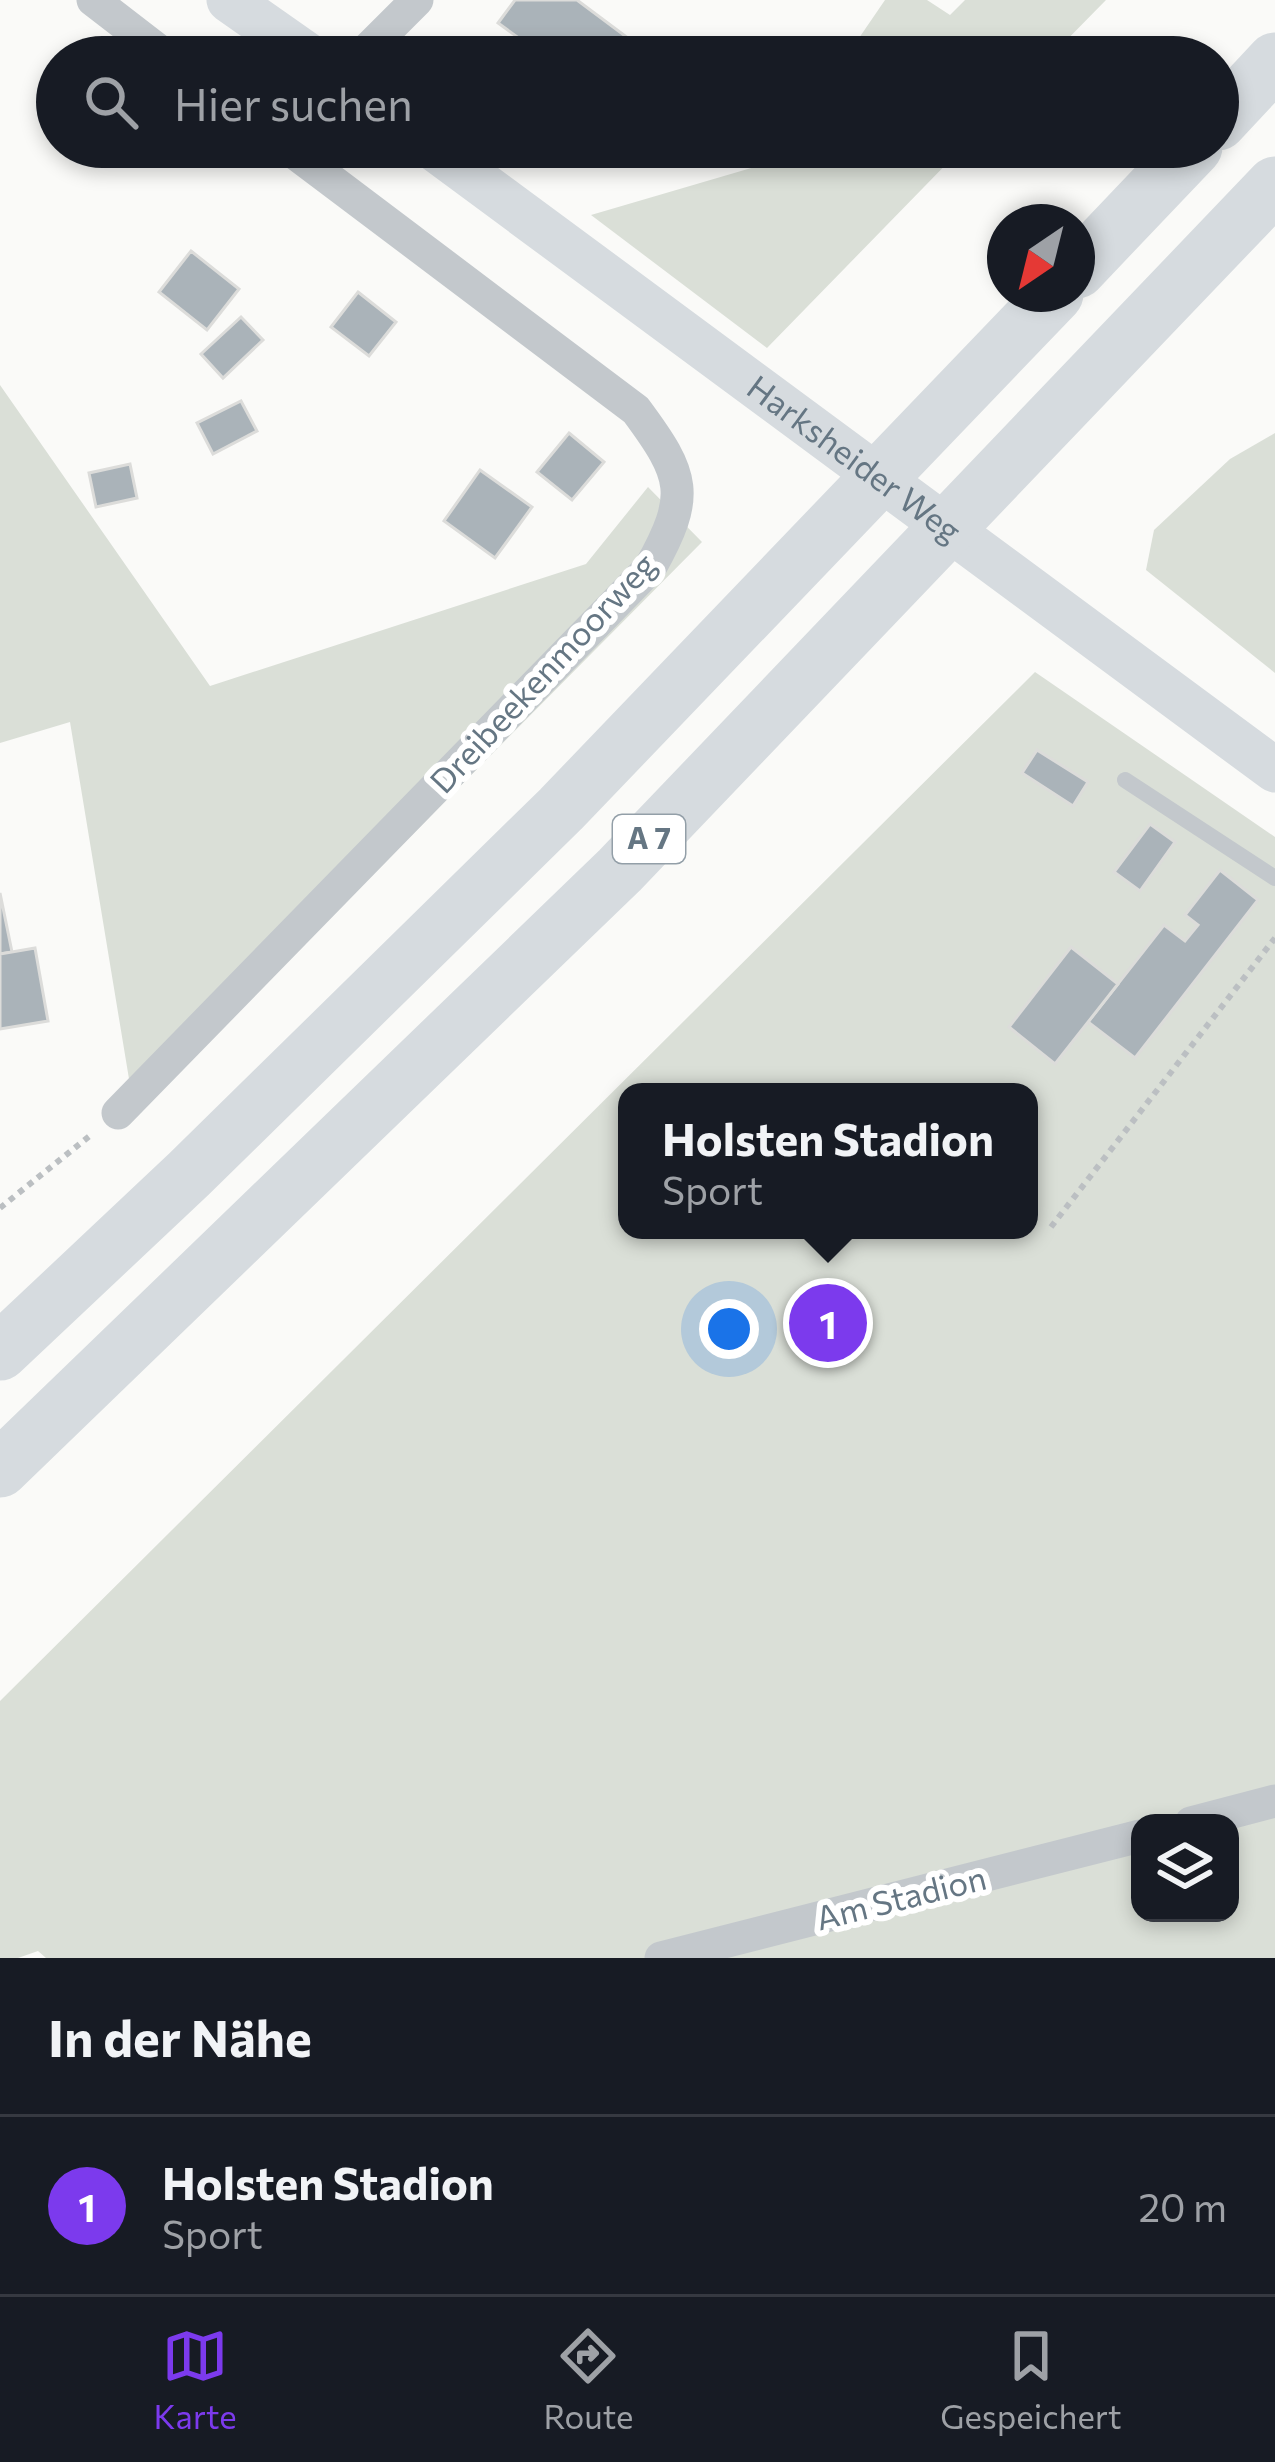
<!DOCTYPE html>
<html lang="de">
<head>
<meta charset="utf-8">
<style>
  body { margin:0; font-family:Commissioner,sans-serif; background:#20242c; color:#f1f3f6 }
  .controls { position:absolute; right:36px; bottom:36px; display:grid; overflow:hidden; border-radius:24px; box-shadow:0 6px 18px #0003 }
  .controls button { width:108px; height:108px; display:grid; place-items:center; padding:0; border:0; border-bottom:3px solid #363941; background:#171b24; color:#f1f3f6; font:60px sans-serif }
  .compass { position:absolute; left:987px; top:204px; width:108px; height:108px; border-radius:50%; background:#171b24; box-shadow:0 6px 18px #0003; rotate:215deg }
  .you { position:absolute; left:729px; top:1329px; width:42px; height:42px; margin:-30px; border:9px solid #fff; border-radius:50%; background:#1a73e8; box-shadow:0 0 0 18px #1a73e833 }
  .badge { display:grid; place-items:center; width:78px; height:78px; border-radius:50%; background:#7c3aed; color:#fff; font-size:39px; font-weight:700 }
  .pin { position:absolute; translate:-50% -50%; border:6px solid #fff; box-shadow:0 3px 12px #0006 }
  .popup { position:absolute; left:618px; top:1083px; width:420px; height:156px; box-sizing:border-box; display:grid; place-content:center; border-radius:24px; background:#171b24; filter:drop-shadow(0 3px 9px #0005); font-size:39px; white-space:nowrap; color:#9ea1a6 }
  .popup b { font-size:45px; color:#f1f3f6 }
  .popup::after { content:''; position:absolute; left:50%; top:100%; margin-left:-24px; border:24px solid transparent; border-top-color:#171b24 }
  .list { margin:0; padding:0; list-style:none }
  h2 { display:flex; justify-content:space-between; align-items:center; height:156px; margin:0; padding:0 48px; font-size:51px }
  h2 small { font-size:39px; font-weight:400; color:#9ea1a6 }
  .list li { display:grid; grid-template-columns:78px 1fr auto; gap:36px; align-items:center; box-sizing:border-box; height:180px; padding:0 48px; border-top:3px solid #363941 }
  .list b { display:block; font-size:45px; white-space:nowrap }
  .list p { margin:0; font-size:39px; white-space:nowrap; color:#9ea1a6 }
  .list em { font-size:39px; font-style:normal; color:#9ea1a6 }
  .icon { flex:none; width:66px; height:66px; fill:none; stroke:currentColor; stroke-width:2; stroke-linecap:round; stroke-linejoin:round }
  .map { position:relative; flex:none; width:1275px; height:1958px; overflow:hidden }
  .search { position:absolute; background:#171b24; box-shadow:0 6px 18px #0003; left:36px; right:36px; top:36px; height:132px; display:flex; align-items:center; gap:30px; box-sizing:border-box; padding:0 42px; border-radius:66px; color:#9ea1a6; font-size:45px }
  .sheet { height:336px; background:#171b24 }
  nav { display:flex; justify-content:space-around; align-items:center; box-sizing:border-box; height:168px; border-top:3px solid #363941; background:#171b24; font-size:33px; color:#9ea1a6 }
  nav a { display:grid; justify-items:center; gap:6px }
  nav .on { color:#7c3aed }
  .map>svg:first-child { display:block }
  .green { fill:#dadfd7; fill-rule:evenodd }
  .building { fill:#aab3b9; stroke:#dcdcda; stroke-width:3 }
  .lines { fill:none; stroke-linecap:round; stroke-linejoin:round }
  .path { stroke:#bbbfc2; stroke-width:6; stroke-dasharray:6 6; stroke-linecap:butt }
  .lane { stroke:#c3c8cc; stroke-width:16 }
  .street { stroke:#c3c8cc; stroke-width:33 }
  .secondary { stroke:#d6dbdf; stroke-width:45 }
  .highway { stroke:#d6dbdf; stroke-width:57 }
  .labels { text-anchor:middle; stroke-width:12; stroke-linejoin:round; paint-order:stroke }
  .shield { fill:#fff; stroke:#939fa8; stroke-width:3 }
  .shield-label { font-size:30px; font-weight:bold; fill:#657683 }
  .street-label { font-size:33px; fill:#657683; stroke:#fff }
</style>
</head>
<body>
<div class="map">
<svg width="1275" height="1958" viewBox="0 0 1275 1958">
  <rect width="100%" height="100%" fill="#fafaf8"/>
  <!-- green -->
  <g class="green">
    <polygon points="885,0 927,0 950,15 965,0 1106,0 1050,57 846,57"/>
    <polygon points="785,147 963,147 767,348 591,215 775,161"/>
    <polygon points="0,385 210,686 586,564 648,487 702,542 178,1071 130,1085 70,722 0,743"/>
    <polygon points="1275,433 1275,673 1146,570 1154,530 1230,459"/>
    <path d="M1035,672L1275,837V1958H46L38,1951L18,1958H0V1701ZM627,1092H1029V1230H627ZM1140,1823H1230V1913H1140Z"/>
  </g>
  <!-- building -->
  <g class="building">
    <polygon points="515,0 577,0 640,47 633,57 545,57 498,23"/>
    <polygon points="191,251 239,289 207,330 159,292"/>
    <polygon points="358,292 396,322 369,356 331,327"/>
    <polygon points="241,317 263,340 223,378 201,354"/>
    <polygon points="241,401 257,431 213,454 197,423"/>
    <polygon points="569,433 604,462 572,500 537,472"/>
    <polygon points="130,464 137,498 96,507 89,473"/>
    <polygon points="480,470 532,507 495,558 444,521"/>
    <polygon points="1037,750 1088,782 1073,806 1022,773"/>
    <polygon points="1150,824 1175,842 1140,891 1114,872"/>
    <polygon points="1220,870 1258,900 1135,1058 1088,1022 1164,925 1185,941 1198,925 1185,915"/>
    <polygon points="0,893 12,952 0,954"/>
    <polygon points="1071,947 1118,984 1055,1064 1009,1027"/>
    <polygon points="35,948 48,1021 0,1029 0,954"/>
  </g>
  <g class="lines">
    <!-- path -->
    <g class="path">
      <polyline points="0,1208 92,1134"/>
      <polyline points="1051,1227 1275,938"/>
    </g>
    <!-- lane -->
    <polyline class="lane" points="1125,780 1275,878"/>
    <!-- street -->
    <g class="street">
      <polyline points="93,0 167,57"/>
      <polyline points="360,57 417,0"/>
      <path d="M118,1113L650,568C691,495 685,476 636,410L287,147"/>
      <polyline points="1191,1823 1275,1801"/>
      <polyline points="661,1958 1140,1836"/>
    </g>
    <!-- secondary -->
    <g class="secondary">
      <polyline points="229,0 310,57"/>
      <path id="s1" d="M432,147L1275,770"/>
    </g>
    <!-- highway -->
    <g class="highway">
      <polyline points="1218,122 1275,61"/>
      <polyline points="1077,270 1194,147"/>
      <polyline points="0,1352 189,1174 561,809 1055,294"/>
      <polyline points="0,1469 620,870 1275,185"/>
    </g>
  </g>
  <g class="labels">
    <!-- shield labels -->
    <rect class="shield" x="613" y="815" width="72" height="48" rx="9"/>
    <g class="shield-label">
      <text x="649" y="849">A 7</text>
    </g>
    <!-- street labels -->
    <g class="street-label">
      <text dy="12" stroke="none"><textPath href="#s1" startOffset="525">Harksheider Weg</textPath></text>
      <text transform="translate(543 673) rotate(-47)" y="12">Dreibeekenmoorweg</text>
      <text transform="translate(901 1898) rotate(-14)" y="12">Am Stadion</text>
    </g>
  </g>
</svg>
<div class="controls">
<button><svg class="icon" aria-label="layers" viewBox="0 0 24 24"><path d="M12 4l9 5-9 5-9-5zM3 14l9 5 9-5"/></svg></button>
</div>
<svg class="compass" viewBox="-18 -18 36 36"><path d="M0-13l5 13h-10z" fill="#e53935"/><path d="M0 13l5-13h-10z" fill="#9ea1a6"/></svg>
<div class="you"></div>
<div class="pin badge" style="left:828px;top:1323px">1</div>
<div class="popup"><b>Holsten Stadion</b>Sport</div>
<div class="search"><svg class="icon" aria-label="search" viewBox="0 0 24 24"><circle cx="10" cy="10" r="6"/><path d="M15 15l6 6"/></svg>Hier suchen</div>
</div>
<section class="sheet">
<h2>In der Nähe<small></small></h2>
<ul class="list">
<li><span class="badge">1</span><div><b>Holsten Stadion</b><p>Sport</p></div><em>20 m</em></li>
</ul>
</section>
<nav>
<a class="on"><svg class="icon" aria-label="map" viewBox="0 0 24 24"><path d="M3 6l6-2 6 2 6-2v14l-6 2-6-2-6 2zM9 4v14M15 6v14"/></svg>Karte</a>
<a><svg class="icon" aria-label="directions" viewBox="0 0 24 24"><path d="M12 3l9 9-9 9-9-9zM9 14v-3h6M13 9l2 2-2 2"/></svg>Route</a>
<a><svg class="icon" aria-label="saved" viewBox="0 0 24 24"><path d="M7 4h10v16l-5-4-5 4z"/></svg>Gespeichert</a>
</nav>
</body>
</html>
